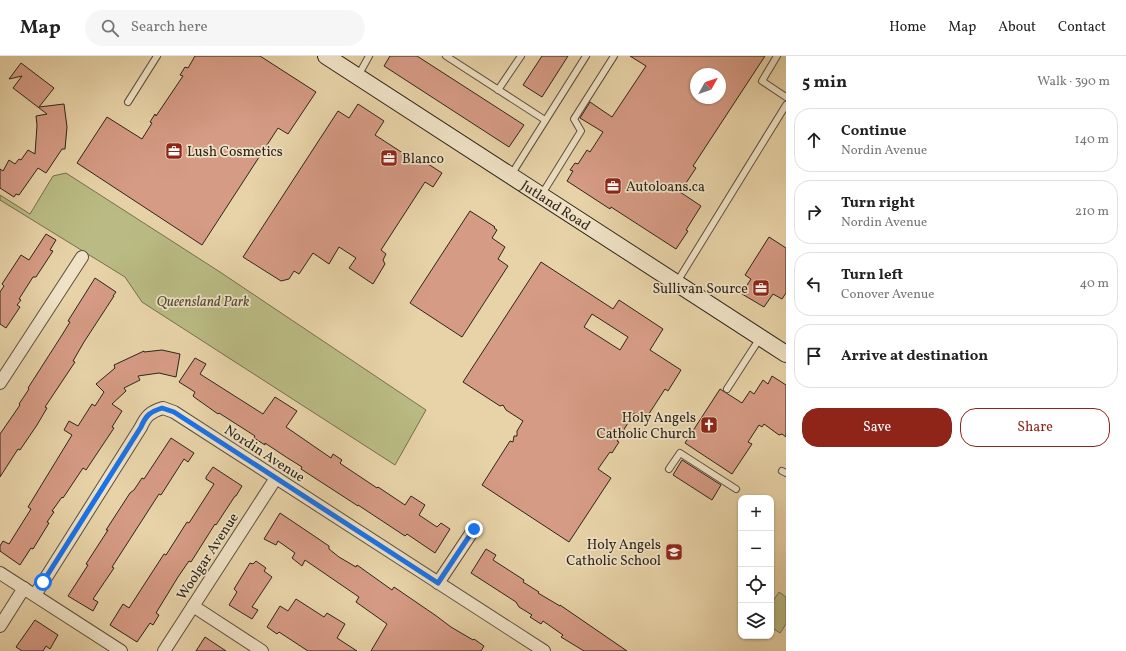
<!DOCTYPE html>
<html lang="en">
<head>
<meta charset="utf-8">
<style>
  body { margin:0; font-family:Vollkorn,serif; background:#f6f6f6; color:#222 }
  .controls { position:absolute; right:12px; bottom:12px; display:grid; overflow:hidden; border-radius:8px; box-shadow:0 1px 3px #0004 }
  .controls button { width:36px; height:36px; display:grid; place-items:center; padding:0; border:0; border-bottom:1px solid #e0e0e0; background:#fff; color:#222; font:20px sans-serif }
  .compass { position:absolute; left:690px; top:12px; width:36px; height:36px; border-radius:50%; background:#fff; box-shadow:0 1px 3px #0004; rotate:50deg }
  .stop { position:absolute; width:12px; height:12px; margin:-9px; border:3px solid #1a73e8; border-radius:50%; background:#fff }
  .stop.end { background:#1a73e8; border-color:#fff; box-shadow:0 1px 4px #0008 }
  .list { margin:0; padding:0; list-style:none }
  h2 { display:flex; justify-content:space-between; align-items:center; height:52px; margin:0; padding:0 16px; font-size:17px }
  h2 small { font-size:13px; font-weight:400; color:#767676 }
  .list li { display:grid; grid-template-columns:26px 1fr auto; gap:12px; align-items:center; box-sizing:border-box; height:64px; margin:0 8px 8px; padding:0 8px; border:1px solid #e0e0e0; border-radius:16px }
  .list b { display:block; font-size:15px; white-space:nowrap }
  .list p { margin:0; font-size:13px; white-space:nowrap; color:#767676 }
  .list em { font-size:13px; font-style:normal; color:#767676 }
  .actions { display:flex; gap:8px; padding:12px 16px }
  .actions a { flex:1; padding:9px 0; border:1px solid #8f2418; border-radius:16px; text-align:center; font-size:14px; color:#8f2418 }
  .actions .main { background:#8f2418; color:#fff }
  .icon { flex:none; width:22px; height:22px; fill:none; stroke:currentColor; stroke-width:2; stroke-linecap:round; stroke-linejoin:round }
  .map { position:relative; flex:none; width:786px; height:595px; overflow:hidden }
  header { display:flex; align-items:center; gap:24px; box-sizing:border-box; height:56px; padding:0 20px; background:#fff; border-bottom:1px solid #e0e0e0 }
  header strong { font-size:19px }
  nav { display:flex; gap:22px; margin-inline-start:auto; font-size:14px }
  .search { width:280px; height:36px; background:#f6f6f6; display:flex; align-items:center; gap:10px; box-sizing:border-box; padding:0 14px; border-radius:22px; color:#767676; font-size:15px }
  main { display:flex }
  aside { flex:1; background:#fff }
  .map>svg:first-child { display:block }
  .green { fill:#babb84; stroke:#74704f }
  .building { fill:#d69b85; stroke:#2e251a; fill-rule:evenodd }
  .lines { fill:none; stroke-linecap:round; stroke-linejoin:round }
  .lane-casing { stroke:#5c503e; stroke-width:8 }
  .street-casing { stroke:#5c503e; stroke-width:14 }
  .secondary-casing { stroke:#2e251a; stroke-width:18 }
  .lane { stroke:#f0e2c6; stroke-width:6 }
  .street { stroke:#f0e2c6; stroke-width:12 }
  .secondary { stroke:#f0e2c6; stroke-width:16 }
  .route { stroke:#1a73e8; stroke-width:5 }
  .labels { text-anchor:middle; stroke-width:3.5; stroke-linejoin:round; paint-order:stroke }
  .poi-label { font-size:14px; fill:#2e251a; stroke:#f0e2c6; text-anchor:start }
  .street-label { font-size:14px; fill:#2e251a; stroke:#f0e2c6 }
  .park-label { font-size:14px; font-style:italic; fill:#514a34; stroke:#f0e2c6 }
</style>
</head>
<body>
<header>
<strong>Map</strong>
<div class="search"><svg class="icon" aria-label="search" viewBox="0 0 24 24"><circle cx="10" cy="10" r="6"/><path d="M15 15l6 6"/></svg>Search here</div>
<nav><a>Home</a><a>Map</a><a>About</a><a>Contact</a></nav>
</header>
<main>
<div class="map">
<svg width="786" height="595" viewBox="0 0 786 595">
  <rect width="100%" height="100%" fill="#e8d3a8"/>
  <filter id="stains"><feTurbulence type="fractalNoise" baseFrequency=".005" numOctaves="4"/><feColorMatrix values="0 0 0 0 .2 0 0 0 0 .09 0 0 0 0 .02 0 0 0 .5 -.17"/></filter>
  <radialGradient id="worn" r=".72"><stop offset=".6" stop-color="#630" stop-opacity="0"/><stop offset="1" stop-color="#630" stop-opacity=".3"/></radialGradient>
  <!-- green -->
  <g class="green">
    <polygon points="66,117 220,216 426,354 395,409 142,246 125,221 0,144 0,139 30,158 53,120"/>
    <polygon points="779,536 786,541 786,568 780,577 771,571 771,548"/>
  </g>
  <!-- building -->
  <g class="building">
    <polygon points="195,0 260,0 316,36 288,78 278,72 202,189 77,107 107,61 142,83 152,67 150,66 155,58 156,60 183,20 180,19 185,11 188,12"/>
    <polygon points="390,0 417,0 524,69 509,91 384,10"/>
    <polygon points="542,0 568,0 542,41 523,29"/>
    <path d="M630,0H765L693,110L696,112L680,136L701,150L686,174L688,175L676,193L611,151L610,153L567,125L573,115L570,114L575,107L578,108L587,94L590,96L603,76L580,62L590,46L612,61L646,10ZM696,18H720V42H696Z"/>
    <polygon points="21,7 54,32 39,51 64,48 67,71 65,93 62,93 46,117 38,112 19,139 16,138 14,141 0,132 0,113 3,115 9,104 15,108 19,103 21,104 28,94 35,98 37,69 36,60 47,58 13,32 22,20 9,23"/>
    <polygon points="358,48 384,65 375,79 409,101 411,97 442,117 433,131 425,126 381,194 386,198 383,204 385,208 373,228 349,212 356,202 339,191 329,208 313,197 299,218 294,215 289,223 281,225 243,201 338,55 349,62"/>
    <polygon points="470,155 495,171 494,172 497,174 492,182 505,191 498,203 508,210 462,281 410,247"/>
    <polygon points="46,178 56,184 50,194 53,195 36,221 33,221 19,243 21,244 17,249 20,251 6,272 0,268 0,236 4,230 2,228 21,199 29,204"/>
    <polygon points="769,181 786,192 786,237 782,243 773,238 764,251 742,238 742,237 751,223 745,219"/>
    <path d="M541,206L613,253L619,244L663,273L650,294L681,314L668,335L665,333L645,364L634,357L617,385L619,386L612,397L610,396L598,413L611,422L569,486L482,429L510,385L513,386L514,380H517V375L523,365L506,354L503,349L500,350L463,326ZM592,258L628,281L620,294L584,271Z"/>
    <polygon points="95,222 116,236 113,240 114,240 84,286 73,305 75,306 45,351 47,352 37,369 20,394 18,393 0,421 0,378 20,349 19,348 29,333 28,332 62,279 70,266 68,265"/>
    <polygon points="162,294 180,298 176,321 159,317 138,320 140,324 124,332 126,335 112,348 122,355 112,371 114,372 86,414 83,412 63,442 62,441 52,455 54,456 47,466 49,467 33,493 31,492 20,509 0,495 0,490 3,485 9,488 31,453 28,451 72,379 64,374 69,365 78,370 92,348 95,350 104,336 96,328 115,312 114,309 144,295 144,296"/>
    <polygon points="195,302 206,308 200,318 263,358 275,341 297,355 286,371 331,402 333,398 342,404 340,407 341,408 377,432 378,431 405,449 411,440 425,449 419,459 437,471 441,467 450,473 435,497 407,478 405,480 358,449 358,450 301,413 302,411 286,401 265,387 265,389 254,382 255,380 219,357 218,358 194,341 193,340 195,336 179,326"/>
    <polygon points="772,320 786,329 786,381 782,378 779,379 764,368 762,371 759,369 748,386 752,388 732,418 685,387 720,333 742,347 750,335 754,338 763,324 768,328"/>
    <polygon points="171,382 194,397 188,406 184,403 161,439 159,438 112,511 114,512 93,543 98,546 93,555 68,540 88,509 86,508 108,474 106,474 130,437 134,434 142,422 144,423"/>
    <polygon points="682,404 721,429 712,444 673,419"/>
    <polygon points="213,411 242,430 236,440 235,440 216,469 215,468 191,506 189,505 178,521 156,557 159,559 153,569 150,567 137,586 110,569 123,548 129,552 164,498 166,499 187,466 189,467 214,428 206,423 206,421"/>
    <polygon points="280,457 329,490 329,493 339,501 356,511 357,509 392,534 394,531 435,559 451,571 473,584 474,583 484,590 481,595 371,595 387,568 356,546 359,541 305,504 302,510 292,502 295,497 278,485 276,489 264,483"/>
    <polygon points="486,493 496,499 493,504 524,524 523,526 539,536 538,537 560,550 560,549 627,595 584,595 561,581 563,579 543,565 541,568 530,561 532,559 519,551 516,546 471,517"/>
    <polygon points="256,505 266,512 264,515 272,521 252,551 258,554 252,563 229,549 237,536 234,533 250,507 253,508"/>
    <polygon points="296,543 324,561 327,557 345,568 337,582 357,595 308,595 279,576 277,578 267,571 280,550 288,555"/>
    <polygon points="35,564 58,579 50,593 46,590 43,595 22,595 16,591"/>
    <polygon points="205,581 226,595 196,595"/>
  </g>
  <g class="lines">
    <defs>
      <g id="lane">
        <polyline points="446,0 545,64"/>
        <polyline points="777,0 762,25 786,41"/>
        <polyline points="358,20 369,0"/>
        <polyline points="498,34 521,0"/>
        <polyline points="128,46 157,0"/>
        <polyline points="511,119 586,0"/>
        <polyline points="542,138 581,75 574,63 614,0"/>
        <polyline points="677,226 786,49"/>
        <polyline points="727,333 760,282"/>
        <polyline points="669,413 680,397 736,433"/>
        <polyline points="782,415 786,417"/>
      </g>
      <g id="street">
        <polyline points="0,327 82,201"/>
        <polyline points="0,517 121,595"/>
        <polyline points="438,527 474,473"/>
        <path d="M35,539L141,371C146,360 150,356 163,352L174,356L544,595"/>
        <polyline points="193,550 262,595"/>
        <polyline points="0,570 24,532"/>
        <polyline points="164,595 276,422"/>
      </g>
      <g id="secondary">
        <path id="s1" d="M326,0L786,298"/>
      </g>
    </defs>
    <!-- lane casing -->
    <use href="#lane" class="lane-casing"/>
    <!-- street casing -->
    <use href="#street" class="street-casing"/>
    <!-- secondary casing -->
    <use href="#secondary" class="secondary-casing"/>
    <!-- lane -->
    <use href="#lane" class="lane"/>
    <!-- street -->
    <use href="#street" class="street"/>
    <!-- secondary -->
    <use href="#secondary" class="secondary"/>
  </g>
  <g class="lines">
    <!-- route -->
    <path class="route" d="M43,526L141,371C146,359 150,356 162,352L174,356L438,527L474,473"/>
  </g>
  <!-- icons -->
  <defs>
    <symbol id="office-square" viewBox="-11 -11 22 22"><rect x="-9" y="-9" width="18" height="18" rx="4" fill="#8f2418" stroke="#f0e2c6"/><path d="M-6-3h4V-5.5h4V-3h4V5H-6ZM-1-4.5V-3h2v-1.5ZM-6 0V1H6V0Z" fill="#fff"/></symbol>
    <symbol id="church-square" viewBox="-11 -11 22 22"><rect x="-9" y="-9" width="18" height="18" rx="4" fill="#8f2418" stroke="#f0e2c6"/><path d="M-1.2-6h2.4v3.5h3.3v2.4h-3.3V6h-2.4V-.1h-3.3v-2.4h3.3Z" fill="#fff"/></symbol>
    <symbol id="school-square" viewBox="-11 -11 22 22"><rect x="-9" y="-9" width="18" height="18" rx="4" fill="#8f2418" stroke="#f0e2c6"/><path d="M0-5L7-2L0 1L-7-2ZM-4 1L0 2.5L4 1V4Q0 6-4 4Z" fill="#fff"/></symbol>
  </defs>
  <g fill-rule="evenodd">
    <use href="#office-square" x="164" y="85" width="20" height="20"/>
    <use href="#office-square" x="379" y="92" width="20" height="20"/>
    <use href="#office-square" x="603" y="120" width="20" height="20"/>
    <use href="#office-square" x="751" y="222" width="20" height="20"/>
    <use href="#church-square" x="699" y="359" width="20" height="20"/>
    <use href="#school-square" x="664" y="486" width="20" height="20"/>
  </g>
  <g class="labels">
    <!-- poi labels -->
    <g class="poi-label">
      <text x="187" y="100">Lush Cosmetics</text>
      <text x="402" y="107">Blanco</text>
      <text x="626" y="135">Autoloans.ca</text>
      <text x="748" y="237" text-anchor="end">Sullivan Source</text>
      <text x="696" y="366" text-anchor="end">Holy Angels<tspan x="696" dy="16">Catholic Church</tspan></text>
      <text x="661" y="493" text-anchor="end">Holy Angels<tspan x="661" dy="16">Catholic School</tspan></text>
    </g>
    <!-- street labels -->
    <g class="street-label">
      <text dy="5" stroke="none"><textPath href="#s1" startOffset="274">Jutland Road</textPath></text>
      <text transform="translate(265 397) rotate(33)" y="5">Nordin Avenue</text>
      <text transform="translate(207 500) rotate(-57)" y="5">Woolgar Avenue</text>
    </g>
    <!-- park labels -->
    <g class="park-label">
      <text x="203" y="250">Queensland Park</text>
    </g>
  </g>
  <rect width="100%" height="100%" filter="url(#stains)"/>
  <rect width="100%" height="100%" fill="url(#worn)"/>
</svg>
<div class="controls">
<button>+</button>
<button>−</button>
<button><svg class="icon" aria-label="locate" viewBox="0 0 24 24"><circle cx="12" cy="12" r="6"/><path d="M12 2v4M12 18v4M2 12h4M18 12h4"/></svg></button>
<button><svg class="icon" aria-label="layers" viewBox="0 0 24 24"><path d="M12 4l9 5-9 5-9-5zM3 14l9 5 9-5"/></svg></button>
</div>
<svg class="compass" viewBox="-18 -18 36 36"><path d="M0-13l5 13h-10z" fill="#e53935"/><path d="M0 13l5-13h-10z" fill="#767676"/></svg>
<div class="stop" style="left:43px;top:526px"></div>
<div class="stop end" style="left:474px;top:473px"></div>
</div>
<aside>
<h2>5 min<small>Walk · 390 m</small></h2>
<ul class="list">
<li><svg class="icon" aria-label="ahead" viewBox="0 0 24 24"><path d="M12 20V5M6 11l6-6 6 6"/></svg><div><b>Continue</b><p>Nordin Avenue</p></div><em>140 m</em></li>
<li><svg class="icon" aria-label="right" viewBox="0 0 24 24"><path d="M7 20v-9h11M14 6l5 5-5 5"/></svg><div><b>Turn right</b><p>Nordin Avenue</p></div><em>210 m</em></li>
<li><svg class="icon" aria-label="left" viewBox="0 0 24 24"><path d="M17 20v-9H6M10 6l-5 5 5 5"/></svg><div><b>Turn left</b><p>Conover Avenue</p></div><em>40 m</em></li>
<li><svg class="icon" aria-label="arrive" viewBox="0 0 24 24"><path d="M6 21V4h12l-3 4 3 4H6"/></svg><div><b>Arrive at destination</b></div></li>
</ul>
<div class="actions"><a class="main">Save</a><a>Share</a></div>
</aside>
</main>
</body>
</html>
